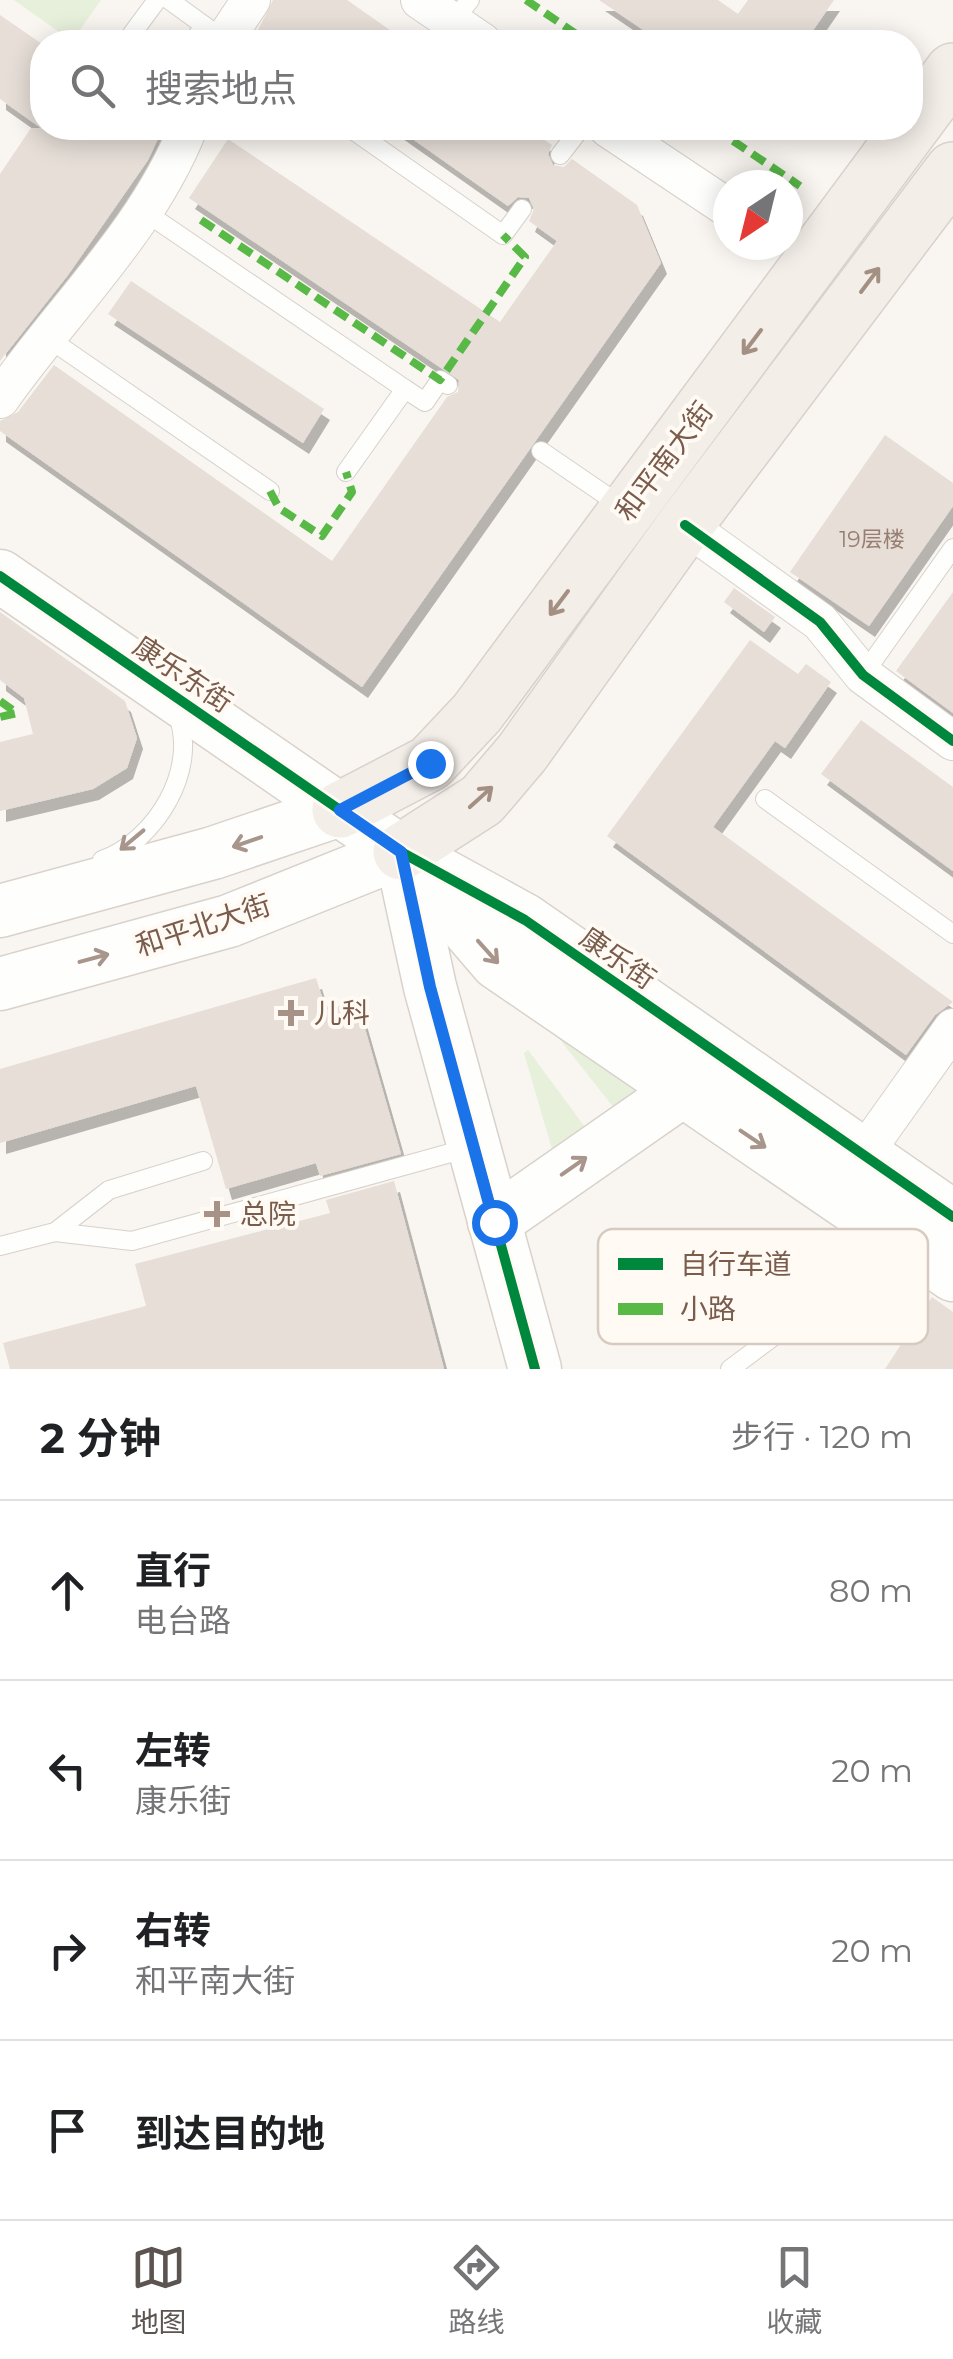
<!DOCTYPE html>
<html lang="zh">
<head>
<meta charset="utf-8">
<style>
  body { margin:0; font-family:Montserrat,"Noto Sans SC",sans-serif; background:#f6f6f6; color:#202124 }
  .compass { position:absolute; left:713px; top:170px; width:90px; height:90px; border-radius:50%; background:#fff; box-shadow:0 5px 25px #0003; rotate:215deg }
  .stop { position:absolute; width:30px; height:30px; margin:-22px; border:8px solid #1a73e8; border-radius:50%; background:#fff }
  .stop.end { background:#1a73e8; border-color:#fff; box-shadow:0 2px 10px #0008 }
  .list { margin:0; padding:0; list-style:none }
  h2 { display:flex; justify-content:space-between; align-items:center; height:130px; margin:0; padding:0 40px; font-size:42px }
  h2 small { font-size:32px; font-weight:400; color:#757577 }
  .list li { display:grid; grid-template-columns:65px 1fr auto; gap:30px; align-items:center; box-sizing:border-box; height:180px; padding:0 40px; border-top:2px solid #e0e0e0 }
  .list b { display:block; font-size:38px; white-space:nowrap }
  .list p { margin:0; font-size:32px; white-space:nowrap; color:#757577 }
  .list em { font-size:32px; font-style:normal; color:#757577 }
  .icon { flex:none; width:55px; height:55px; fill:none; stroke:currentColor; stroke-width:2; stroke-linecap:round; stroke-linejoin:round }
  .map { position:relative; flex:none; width:953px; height:1369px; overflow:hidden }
  .search { position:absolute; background:#fff; box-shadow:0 5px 25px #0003; left:30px; right:30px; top:30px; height:110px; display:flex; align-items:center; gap:25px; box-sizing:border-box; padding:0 35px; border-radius:40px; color:#757577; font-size:38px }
  .sheet { height:850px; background:#fff }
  nav { display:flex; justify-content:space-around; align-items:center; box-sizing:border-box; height:140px; border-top:2px solid #e0e0e0; background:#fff; font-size:28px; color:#757577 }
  nav a { display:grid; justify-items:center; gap:5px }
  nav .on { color:#5c5450 }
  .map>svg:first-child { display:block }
  .green { fill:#e7f0db }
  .building { fill:#e6ded7; filter:url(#shadow) }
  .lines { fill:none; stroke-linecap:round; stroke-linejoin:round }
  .lane-casing { stroke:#d7d1cb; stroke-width:20 }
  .street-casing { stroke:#d7d1cb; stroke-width:40 }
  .secondary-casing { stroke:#d9d2cb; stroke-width:55 }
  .primary-casing { stroke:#dad1cc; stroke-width:58 }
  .lane { stroke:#fefefd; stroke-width:18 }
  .street { stroke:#fefefd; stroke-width:38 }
  .secondary { stroke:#fefefd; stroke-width:52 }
  .primary { stroke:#f3eee8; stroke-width:55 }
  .quiet { stroke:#58b947; stroke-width:8; stroke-dasharray:15 8; stroke-linecap:butt }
  .cycleway-casing { stroke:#fffaf3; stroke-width:16 }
  .cycleway { stroke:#00873e; stroke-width:10 }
  .oneway { stroke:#a48f83 }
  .oneway2 { stroke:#a8958b }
  .route { stroke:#1a73e8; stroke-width:12 }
  .poi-dot { fill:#a69286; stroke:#fffaf3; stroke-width:4 }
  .labels { text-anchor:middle; stroke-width:8; stroke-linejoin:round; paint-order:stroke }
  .number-label { font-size:22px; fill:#977e72 }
  .street-label { font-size:28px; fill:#7a5c4d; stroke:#fffaf3 }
  .poi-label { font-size:28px; fill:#7a5c4d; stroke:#fffaf3; text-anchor:start }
  .key { fill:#fffaf3; stroke:#d7cbc1; stroke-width:2.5 }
  .key-label { font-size:28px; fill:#7a5c4d }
</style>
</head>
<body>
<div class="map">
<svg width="953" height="1369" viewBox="0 0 953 1369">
  <defs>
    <filter id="shadow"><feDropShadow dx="6" dy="11" stdDeviation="0" flood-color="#0004"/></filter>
  </defs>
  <rect width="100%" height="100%" fill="#f9f5f0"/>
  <!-- green -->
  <g class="green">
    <polygon points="14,0 101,0 72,41"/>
    <polygon points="554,1032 653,1094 622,1118"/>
    <polygon points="528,1050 593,1138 556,1163 524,1053"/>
  </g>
  <!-- building -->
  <g class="building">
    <polygon points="273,0 347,0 407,42 276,42 258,30"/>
    <polygon points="599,0 718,0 738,14 748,0 834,0 805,42 661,42"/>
    <polygon points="0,15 42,44 42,128 163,128 148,160 68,275 0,361 0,174 31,128 41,128 0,99"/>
    <polygon points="397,128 527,128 552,145 548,154 553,165 564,167 572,159 637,205 661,263 362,687 0,431 0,421 18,412 54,365 332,561 447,397 458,392 459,380 189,198 228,139 500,322 557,241 529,221 534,209 529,198 518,197 508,206"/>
    <polygon points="131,281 324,409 303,443 108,314"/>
    <polygon points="885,435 953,483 953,506 869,626 790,572"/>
    <polygon points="734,588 775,617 764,632 724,602"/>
    <polygon points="953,592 953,713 896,671"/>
    <polygon points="0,612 125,701 137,738 127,768 93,789 0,811 0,742 33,734 24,698 0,680"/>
    <polygon points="750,640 798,674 806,664 831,682 785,748 775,741 713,827 953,1002 935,1015 906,1055 607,836"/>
    <polygon points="861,720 953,787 953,871 821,774"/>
    <polygon points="316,978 326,1010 357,1001 401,1154 320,1176 316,1163 226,1189 196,1086 0,1143 0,1069"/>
    <polygon points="394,1181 444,1369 10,1369 3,1343 146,1306 135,1264 330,1213 326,1200"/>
    <polygon points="932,1297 953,1312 953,1369 885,1369"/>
  </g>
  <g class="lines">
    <defs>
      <g id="lane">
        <polyline points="169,0 227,42"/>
        <polyline points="452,22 470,0"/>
        <polyline points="126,42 157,0"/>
        <polyline points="192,42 205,26"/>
        <polyline points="350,128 503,235 522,209"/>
        <polyline points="560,155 581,128"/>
        <polyline points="145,212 405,389 346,472"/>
        <polyline points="45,336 270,491"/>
        <polyline points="405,389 425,402 440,380 448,385"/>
        <polyline points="541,451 623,507"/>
        <polyline points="863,675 953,548"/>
        <polyline points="765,799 953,934"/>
        <path d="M102,860C156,841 201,767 176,711"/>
        <polyline points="55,1232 132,1241 472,1147"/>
        <polyline points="0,1246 55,1232 109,1190 203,1161"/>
        <polyline points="730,1369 797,1319 884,1235"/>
      </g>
      <g id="street">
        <polyline points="420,0 482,42"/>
        <polyline points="223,42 251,0"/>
        <polyline points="608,128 728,208"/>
        <path d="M0,399C63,309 147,231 188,128"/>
        <polyline points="685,525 820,622 863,675 953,741"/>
        <polyline points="862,1156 953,1028"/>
      </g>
      <g id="secondary">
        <polyline points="0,576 401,852 525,920 953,1217"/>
        <polyline points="402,858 430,987 535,1369"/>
        <polyline points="425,879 497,963 953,1275"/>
        <polyline points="0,911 213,853 340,810"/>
        <polyline points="0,984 229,921 401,852"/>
        <polyline points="494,1222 682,1091"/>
      </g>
      <g id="primary">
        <polyline points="340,810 430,763 477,713 953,71"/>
        <polyline points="401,852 482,800 522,753 685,525 953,170"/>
      </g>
    </defs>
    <!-- lane casing -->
    <use href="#lane" class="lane-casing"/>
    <!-- street casing -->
    <use href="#street" class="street-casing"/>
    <!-- secondary casing -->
    <use href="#secondary" class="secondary-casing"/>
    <!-- primary casing -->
    <use href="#primary" class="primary-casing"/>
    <!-- lane -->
    <use href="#lane" class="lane"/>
    <!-- street -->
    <use href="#street" class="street"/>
    <!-- secondary -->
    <use href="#secondary" class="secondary"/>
    <!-- primary -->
    <use href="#primary" class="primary"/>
    <!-- quiet -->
    <g class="quiet">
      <polyline points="526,0 588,42"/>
      <polyline points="714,128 800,186"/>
      <polyline points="201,220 440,380 525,257 503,235"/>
      <polyline points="270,491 279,508 322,536 352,492 346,472"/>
      <polyline points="0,701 17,713 0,717"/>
    </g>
    <defs>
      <g id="cycleway">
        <polyline points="685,525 820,622 863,675 953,741"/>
        <polyline points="0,576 401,852 525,920 953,1217"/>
        <polyline points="401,852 430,987 535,1369"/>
      </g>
    </defs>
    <!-- cycleway casing -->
    <use href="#cycleway" class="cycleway-casing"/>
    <!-- cycleway -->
    <use href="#cycleway" class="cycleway"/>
  </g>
  <!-- one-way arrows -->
  <defs><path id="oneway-shaft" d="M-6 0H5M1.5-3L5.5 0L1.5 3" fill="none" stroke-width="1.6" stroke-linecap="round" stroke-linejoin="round" transform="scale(2.5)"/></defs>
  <g class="oneway">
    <use href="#oneway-shaft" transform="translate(870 280) rotate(-53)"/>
    <use href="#oneway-shaft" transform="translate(752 342) rotate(127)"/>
    <use href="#oneway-shaft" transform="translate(559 603) rotate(127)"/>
    <use href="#oneway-shaft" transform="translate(481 797) rotate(-42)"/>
  </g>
  <g class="oneway2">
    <use href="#oneway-shaft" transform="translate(132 840) rotate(140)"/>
    <use href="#oneway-shaft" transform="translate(247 842) rotate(161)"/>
    <use href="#oneway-shaft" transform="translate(488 952) rotate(48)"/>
    <use href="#oneway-shaft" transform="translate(94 958) rotate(-15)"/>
    <use href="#oneway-shaft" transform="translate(753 1139) rotate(34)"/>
    <use href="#oneway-shaft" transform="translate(574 1166) rotate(-35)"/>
  </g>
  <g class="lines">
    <!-- route -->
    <polyline class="route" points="430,763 340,810 401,852 430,987 494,1222"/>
  </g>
  <!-- markers -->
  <g class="poi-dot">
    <path d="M286 998h10v10h10v10h-10v10h-10v-10h-10v-10h10z"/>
    <path d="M212 1199h10v10h10v10h-10v10h-10v-10h-10v-10h10z"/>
  </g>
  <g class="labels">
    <!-- number labels -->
    <g class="number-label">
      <text x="872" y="547">19层楼</text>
    </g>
    <!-- street labels -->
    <g class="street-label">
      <text transform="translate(664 461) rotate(-53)" y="10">和平南大街</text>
      <text transform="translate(183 674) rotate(34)" y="10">康乐东街</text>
      <text transform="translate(203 925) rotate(-18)" y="10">和平北大街</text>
      <text transform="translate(618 958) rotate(35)" y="10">康乐街</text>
    </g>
    <!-- poi labels -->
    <g class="poi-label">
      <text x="314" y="1023">儿科</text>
      <text x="240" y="1224">总院</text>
    </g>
  </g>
  <!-- legend -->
  <rect x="598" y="1229" width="330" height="115" rx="15" class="key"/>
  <rect x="618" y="1258" width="45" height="12" fill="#00873e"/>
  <rect x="618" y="1303" width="45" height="12" fill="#58b947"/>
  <g class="key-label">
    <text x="680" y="1274">自行车道</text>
    <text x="680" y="1319">小路</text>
  </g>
</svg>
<svg class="compass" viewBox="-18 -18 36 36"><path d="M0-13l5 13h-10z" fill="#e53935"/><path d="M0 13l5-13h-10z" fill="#757577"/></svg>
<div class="stop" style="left:494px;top:1222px"></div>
<div class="stop end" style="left:430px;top:763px"></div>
<div class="search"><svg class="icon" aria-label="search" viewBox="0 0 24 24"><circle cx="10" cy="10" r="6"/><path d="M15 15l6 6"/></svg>搜索地点</div>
</div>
<section class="sheet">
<h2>2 分钟<small>步行 · 120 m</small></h2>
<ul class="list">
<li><svg class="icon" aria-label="ahead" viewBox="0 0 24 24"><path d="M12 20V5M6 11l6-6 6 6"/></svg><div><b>直行</b><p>电台路</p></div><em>80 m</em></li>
<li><svg class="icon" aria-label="left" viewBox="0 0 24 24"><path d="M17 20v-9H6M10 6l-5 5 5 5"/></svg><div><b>左转</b><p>康乐街</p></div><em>20 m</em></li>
<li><svg class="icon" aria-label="right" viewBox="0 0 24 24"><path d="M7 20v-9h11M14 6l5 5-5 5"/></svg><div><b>右转</b><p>和平南大街</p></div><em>20 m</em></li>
<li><svg class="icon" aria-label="arrive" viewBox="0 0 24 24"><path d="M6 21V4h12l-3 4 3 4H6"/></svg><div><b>到达目的地</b></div></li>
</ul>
</section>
<nav>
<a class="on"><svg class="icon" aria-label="map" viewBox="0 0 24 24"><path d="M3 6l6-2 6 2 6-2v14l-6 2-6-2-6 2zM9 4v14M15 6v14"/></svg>地图</a>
<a><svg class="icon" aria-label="directions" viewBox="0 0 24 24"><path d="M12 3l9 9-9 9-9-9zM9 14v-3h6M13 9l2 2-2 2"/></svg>路线</a>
<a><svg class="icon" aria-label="saved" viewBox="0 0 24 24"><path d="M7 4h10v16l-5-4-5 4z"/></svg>收藏</a>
</nav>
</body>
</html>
